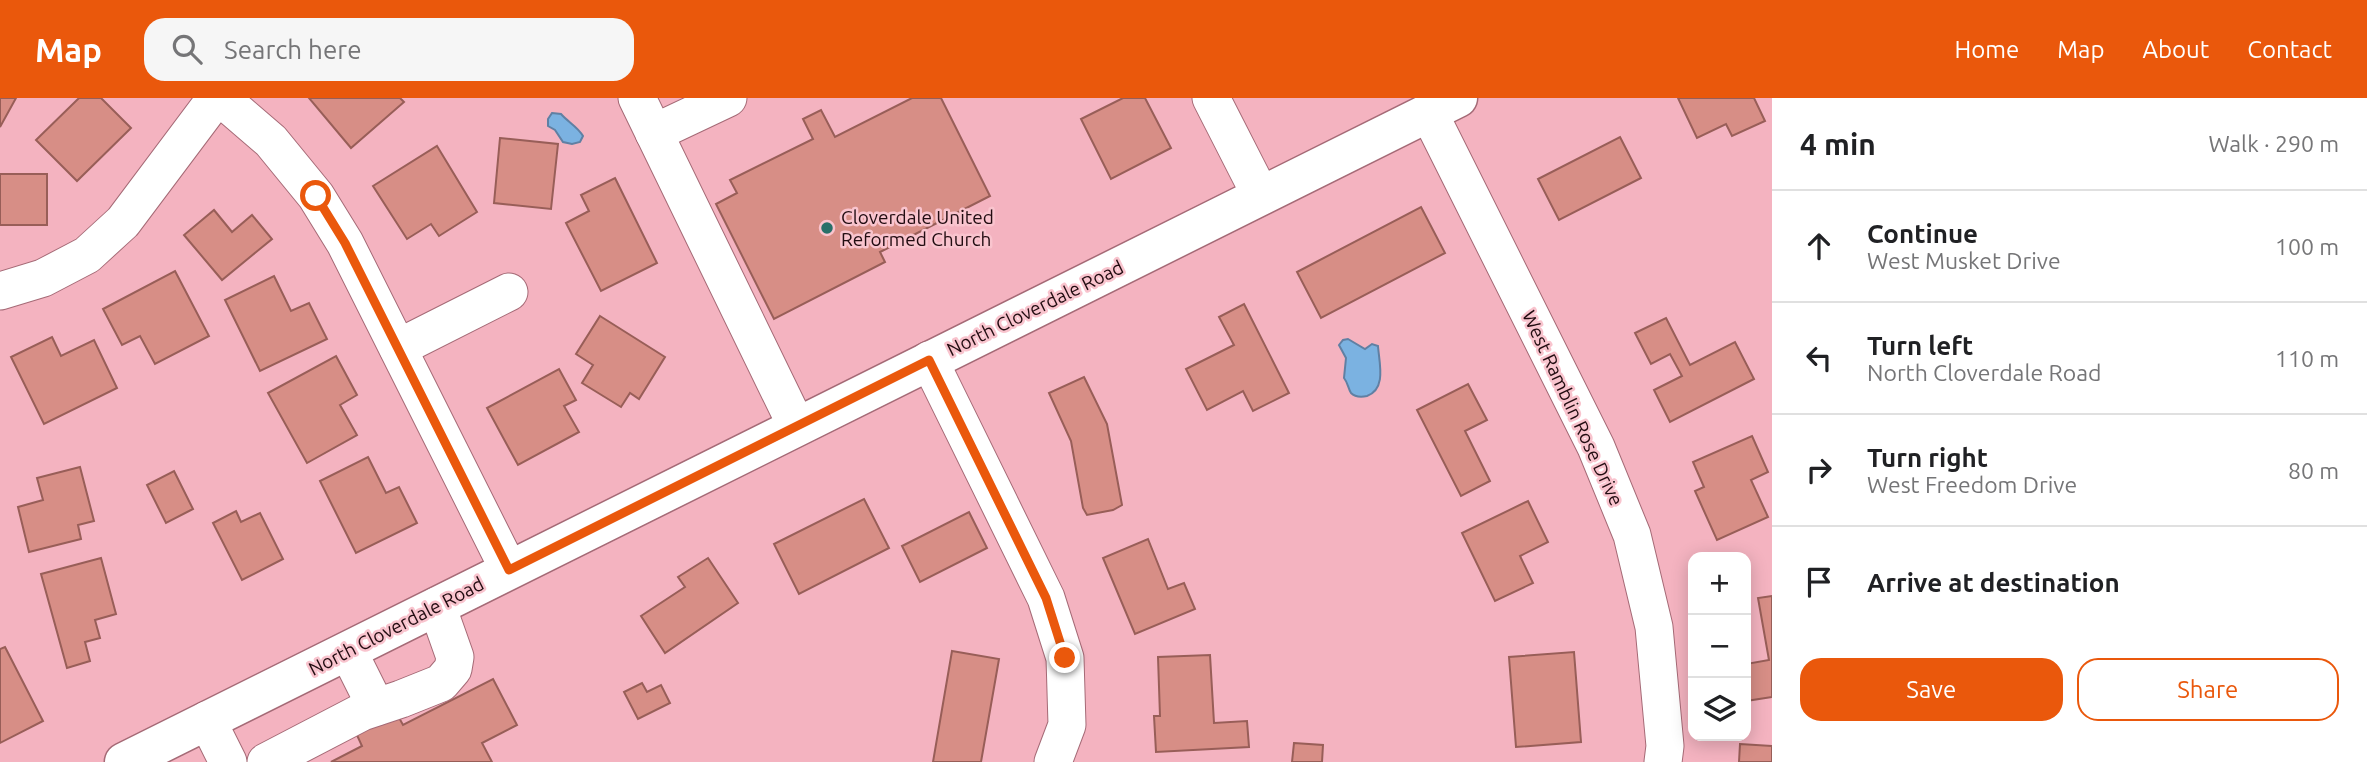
<!DOCTYPE html>
<html lang="en">
<head>
<meta charset="utf-8">
<style>
  body { margin:0; font-family:Ubuntu,sans-serif; background:#f6f6f6; color:#202124 }
  .controls { position:absolute; right:21px; bottom:21px; display:grid; overflow:hidden; border-radius:14px; box-shadow:0 4px 18px #0003 }
  .controls button { width:63px; height:63px; display:grid; place-items:center; padding:0; border:0; border-bottom:2px solid #e0e0e0; background:#fff; color:#202124; font:35px sans-serif }
  .stop { position:absolute; width:21px; height:21px; margin:-16px; border:5px solid #ea580c; border-radius:50%; background:#fff }
  .stop.end { background:#ea580c; border-color:#fff; box-shadow:0 2px 7px #0008 }
  .list { margin:0; padding:0; list-style:none }
  h2 { display:flex; justify-content:space-between; align-items:center; height:91px; margin:0; padding:0 28px; font-size:30px }
  h2 small { font-size:23px; font-weight:400; color:#757577 }
  .list li { display:grid; grid-template-columns:46px 1fr auto; gap:21px; align-items:center; box-sizing:border-box; height:112px; padding:0 28px; border-top:2px solid #e0e0e0 }
  .list b { display:block; font-size:26px; white-space:nowrap }
  .list p { margin:0; font-size:23px; white-space:nowrap; color:#757577 }
  .list em { font-size:23px; font-style:normal; color:#757577 }
  .actions { display:flex; gap:14px; padding:21px 28px }
  .actions a { flex:1; padding:16px 0; border:2px solid #ea580c; border-radius:21px; text-align:center; font-size:24px; color:#ea580c }
  .actions .main { background:#ea580c; color:#fff }
  .icon { flex:none; width:38px; height:38px; fill:none; stroke:currentColor; stroke-width:2; stroke-linecap:round; stroke-linejoin:round }
  .map { position:relative; flex:none; width:1772px; height:664px; overflow:hidden }
  header { display:flex; align-items:center; gap:42px; box-sizing:border-box; height:98px; padding:0 35px; background:#ea580c; color:#fff }
  header strong { font-size:33px }
  nav { display:flex; gap:38px; margin-inline-start:auto; font-size:24px }
  .search { width:490px; height:63px; background:#f6f6f6; display:flex; align-items:center; gap:18px; box-sizing:border-box; padding:0 24px; border-radius:21px; color:#757577; font-size:26px }
  main { display:flex }
  aside { flex:1; background:#fff }
  .map>svg:first-child { display:block }
  .water { fill:#7bb2e1; stroke:#6080a3; stroke-width:2 }
  .building { fill:#d78e86; stroke:#985e58; stroke-width:2 }
  .lines { fill:none; stroke-linecap:round; stroke-linejoin:round }
  .minor-casing { stroke:#a56a76; stroke-width:39 }
  .major-casing { stroke:#a56a76; stroke-width:41 }
  .minor { stroke:#fff; stroke-width:37 }
  .major { stroke:#fff; stroke-width:38 }
  .route { stroke:#ea580c; stroke-width:9 }
  .poi-dot { fill:#287069; stroke:#f9c4ce; stroke-width:2.5 }
  .labels { text-anchor:middle; stroke-width:5; stroke-linejoin:round; paint-order:stroke }
  .poi-label { font-size:19px; fill:#220c11; stroke:#f9c4ce; text-anchor:start }
  .street-label { font-size:19px; fill:#220c11; stroke:#f9c4ce }
</style>
</head>
<body>
<header>
<strong>Map</strong>
<div class="search"><svg class="icon" aria-label="search" viewBox="0 0 24 24"><circle cx="10" cy="10" r="6"/><path d="M15 15l6 6"/></svg>Search here</div>
<nav><a>Home</a><a>Map</a><a>About</a><a>Contact</a></nav>
</header>
<main>
<div class="map">
<svg width="1772" height="664" viewBox="0 0 1772 664">
  <rect width="100%" height="100%" fill="#f4b3c0"/>
  <!-- water -->
  <g class="water">
    <path d="M552,15L561,16C568,24 578,29 583,38L580,44L572,46L563,44L555,32L548,28V21Z"/>
    <path d="M1348,241L1365,251L1372,246L1378,248C1379,264 1387,291 1367,298C1362,299 1355,299 1351,295C1348,290 1348,285 1344,280L1346,260L1339,247L1343,242Z"/>
  </g>
  <!-- building -->
  <g class="building">
    <polygon points="0,0 16,0 0,29"/>
    <polygon points="79,0 101,0 131,30 77,83 36,42"/>
    <polygon points="309,0 400,0 404,4 351,50"/>
    <polygon points="912,0 941,0 990,98 880,154 885,164 774,221 716,106 737,95 730,82 813,41 803,21 821,12 835,39"/>
    <polygon points="1123,0 1145,0 1171,50 1111,81 1081,21"/>
    <polygon points="1678,0 1754,0 1765,23 1732,38 1726,26 1697,40"/>
    <polygon points="1620,39 1641,80 1559,122 1538,81"/>
    <polygon points="500,40 558,46 551,111 494,105"/>
    <polygon points="437,48 477,114 439,138 431,126 407,141 373,88"/>
    <rect x="0" y="76" width="47" height="51"/>
    <polygon points="615,80 657,165 601,193 566,125 589,113 581,97"/>
    <polygon points="1421,109 1445,155 1321,220 1297,174"/>
    <polygon points="214,112 232,134 252,117 272,141 222,182 184,137"/>
    <polygon points="175,173 209,238 155,266 140,238 122,247 103,211"/>
    <polygon points="274,178 291,213 309,205 327,241 260,273 225,202"/>
    <polygon points="1244,206 1289,295 1253,313 1243,293 1207,312 1186,271 1234,247 1219,219"/>
    <polygon points="600,218 665,259 639,301 630,295 621,309 582,285 593,267 576,256"/>
    <polygon points="1666,220 1690,267 1735,244 1754,281 1670,324 1654,292 1682,278 1670,256 1651,266 1635,235"/>
    <polygon points="52,239 61,258 94,242 117,290 44,326 11,259"/>
    <polygon points="336,258 357,297 340,307 357,337 307,365 268,295"/>
    <polygon points="559,271 576,302 564,308 579,334 518,367 487,310"/>
    <polygon points="1084,279 1107,326 1122,407 1113,412 1087,417 1083,410 1071,343 1049,295"/>
    <polygon points="1468,286 1487,322 1465,333 1490,383 1461,398 1417,312"/>
    <polygon points="1752,338 1768,374 1751,382 1768,419 1717,442 1695,393 1704,389 1693,364"/>
    <polygon points="368,359 386,395 399,389 417,425 356,455 320,383"/>
    <polygon points="80,369 94,423 78,427 81,441 29,454 18,409 43,402 37,380"/>
    <polygon points="174,373 193,411 166,425 147,387"/>
    <polygon points="864,401 889,450 799,496 774,446"/>
    <polygon points="1528,403 1548,444 1520,458 1533,485 1495,503 1462,435"/>
    <polygon points="236,413 241,424 260,415 283,461 242,482 213,425"/>
    <polygon points="969,414 987,450 920,484 902,448"/>
    <polygon points="1148,441 1168,491 1184,485 1195,511 1135,536 1103,460"/>
    <polygon points="101,460 116,516 95,522 100,540 85,544 90,563 67,570 41,476"/>
    <polygon points="708,460 738,505 665,555 641,518 685,489 678,479"/>
    <polygon points="1772,498 1772,599 1746,603 1746,566 1769,562 1758,500"/>
    <polygon points="5,549 43,623 0,645 0,551"/>
    <polygon points="952,553 999,561 981,664 933,664"/>
    <polygon points="1574,554 1581,644 1516,649 1509,559"/>
    <polygon points="1210,557 1214,625 1247,623 1249,649 1156,654 1154,618 1160,618 1158,559"/>
    <polygon points="493,581 517,627 482,645 492,664 331,664 362,648 356,635 396,614 403,627"/>
    <polygon points="642,585 647,594 661,587 670,605 638,621 624,594"/>
    <polygon points="1294,645 1323,647 1322,664 1292,664"/>
    <polygon points="1740,646 1772,648 1772,664 1739,664"/>
  </g>
  <g class="lines">
    <defs>
      <g id="minor">
        <polyline points="221,0 271,43 316,98 345,145 509,472"/>
        <polyline points="637,0 797,329"/>
        <polyline points="1211,0 1261,98"/>
        <polyline points="1429,15 1596,349 1632,437 1654,529 1665,648 1663,664"/>
        <polyline points="654,35 728,0"/>
        <polyline points="0,193 43,180 87,157 123,124 216,0"/>
        <polyline points="398,250 509,194"/>
        <polyline points="929,262 1046,500 1065,560 1067,627 1053,664"/>
        <polyline points="348,553 376,609"/>
        <polyline points="207,622 228,664"/>
        <polyline points="266,664 362,614 401,601 441,585 453,571 455,559 437,508"/>
      </g>
      <polyline id="major" points="124,664 1458,0"/>
    </defs>
    <!-- minor casing -->
    <use href="#minor" class="minor-casing"/>
    <!-- major casing -->
    <use href="#major" class="major-casing"/>
    <!-- minor -->
    <use href="#minor" class="minor"/>
    <!-- major -->
    <use href="#major" class="major"/>
  </g>
  <g class="lines">
    <!-- route -->
    <polyline class="route" points="316,98 345,145 509,472 929,262 1046,500 1065,560"/>
  </g>
  <!-- markers -->
  <circle class="poi-dot" cx="827" cy="130" r="7"/>
  <g class="labels">
    <!-- poi labels -->
    <g class="poi-label">
      <text x="841" y="126">Cloverdale United<tspan x="841" dy="22">Reformed Church</tspan></text>
    </g>
    <!-- street labels -->
    <g class="street-label">
      <text transform="translate(1035 210) rotate(-26)" y="7">North Cloverdale Road</text>
      <text transform="translate(1573 310) rotate(65)" y="7">West Ramblin Rose Drive</text>
      <text transform="translate(396 528) rotate(-27)" y="7">North Cloverdale Road</text>
    </g>
  </g>
</svg>
<div class="controls">
<button>+</button>
<button>−</button>
<button><svg class="icon" aria-label="layers" viewBox="0 0 24 24"><path d="M12 4l9 5-9 5-9-5zM3 14l9 5 9-5"/></svg></button>
</div>
<div class="stop" style="left:316px;top:98px"></div>
<div class="stop end" style="left:1065px;top:560px"></div>
</div>
<aside>
<h2>4 min<small>Walk · 290 m</small></h2>
<ul class="list">
<li><svg class="icon" aria-label="ahead" viewBox="0 0 24 24"><path d="M12 20V5M6 11l6-6 6 6"/></svg><div><b>Continue</b><p>West Musket Drive</p></div><em>100 m</em></li>
<li><svg class="icon" aria-label="left" viewBox="0 0 24 24"><path d="M17 20v-9H6M10 6l-5 5 5 5"/></svg><div><b>Turn left</b><p>North Cloverdale Road</p></div><em>110 m</em></li>
<li><svg class="icon" aria-label="right" viewBox="0 0 24 24"><path d="M7 20v-9h11M14 6l5 5-5 5"/></svg><div><b>Turn right</b><p>West Freedom Drive</p></div><em>80 m</em></li>
<li><svg class="icon" aria-label="arrive" viewBox="0 0 24 24"><path d="M6 21V4h12l-3 4 3 4H6"/></svg><div><b>Arrive at destination</b></div></li>
</ul>
<div class="actions"><a class="main">Save</a><a>Share</a></div>
</aside>
</main>
</body>
</html>
